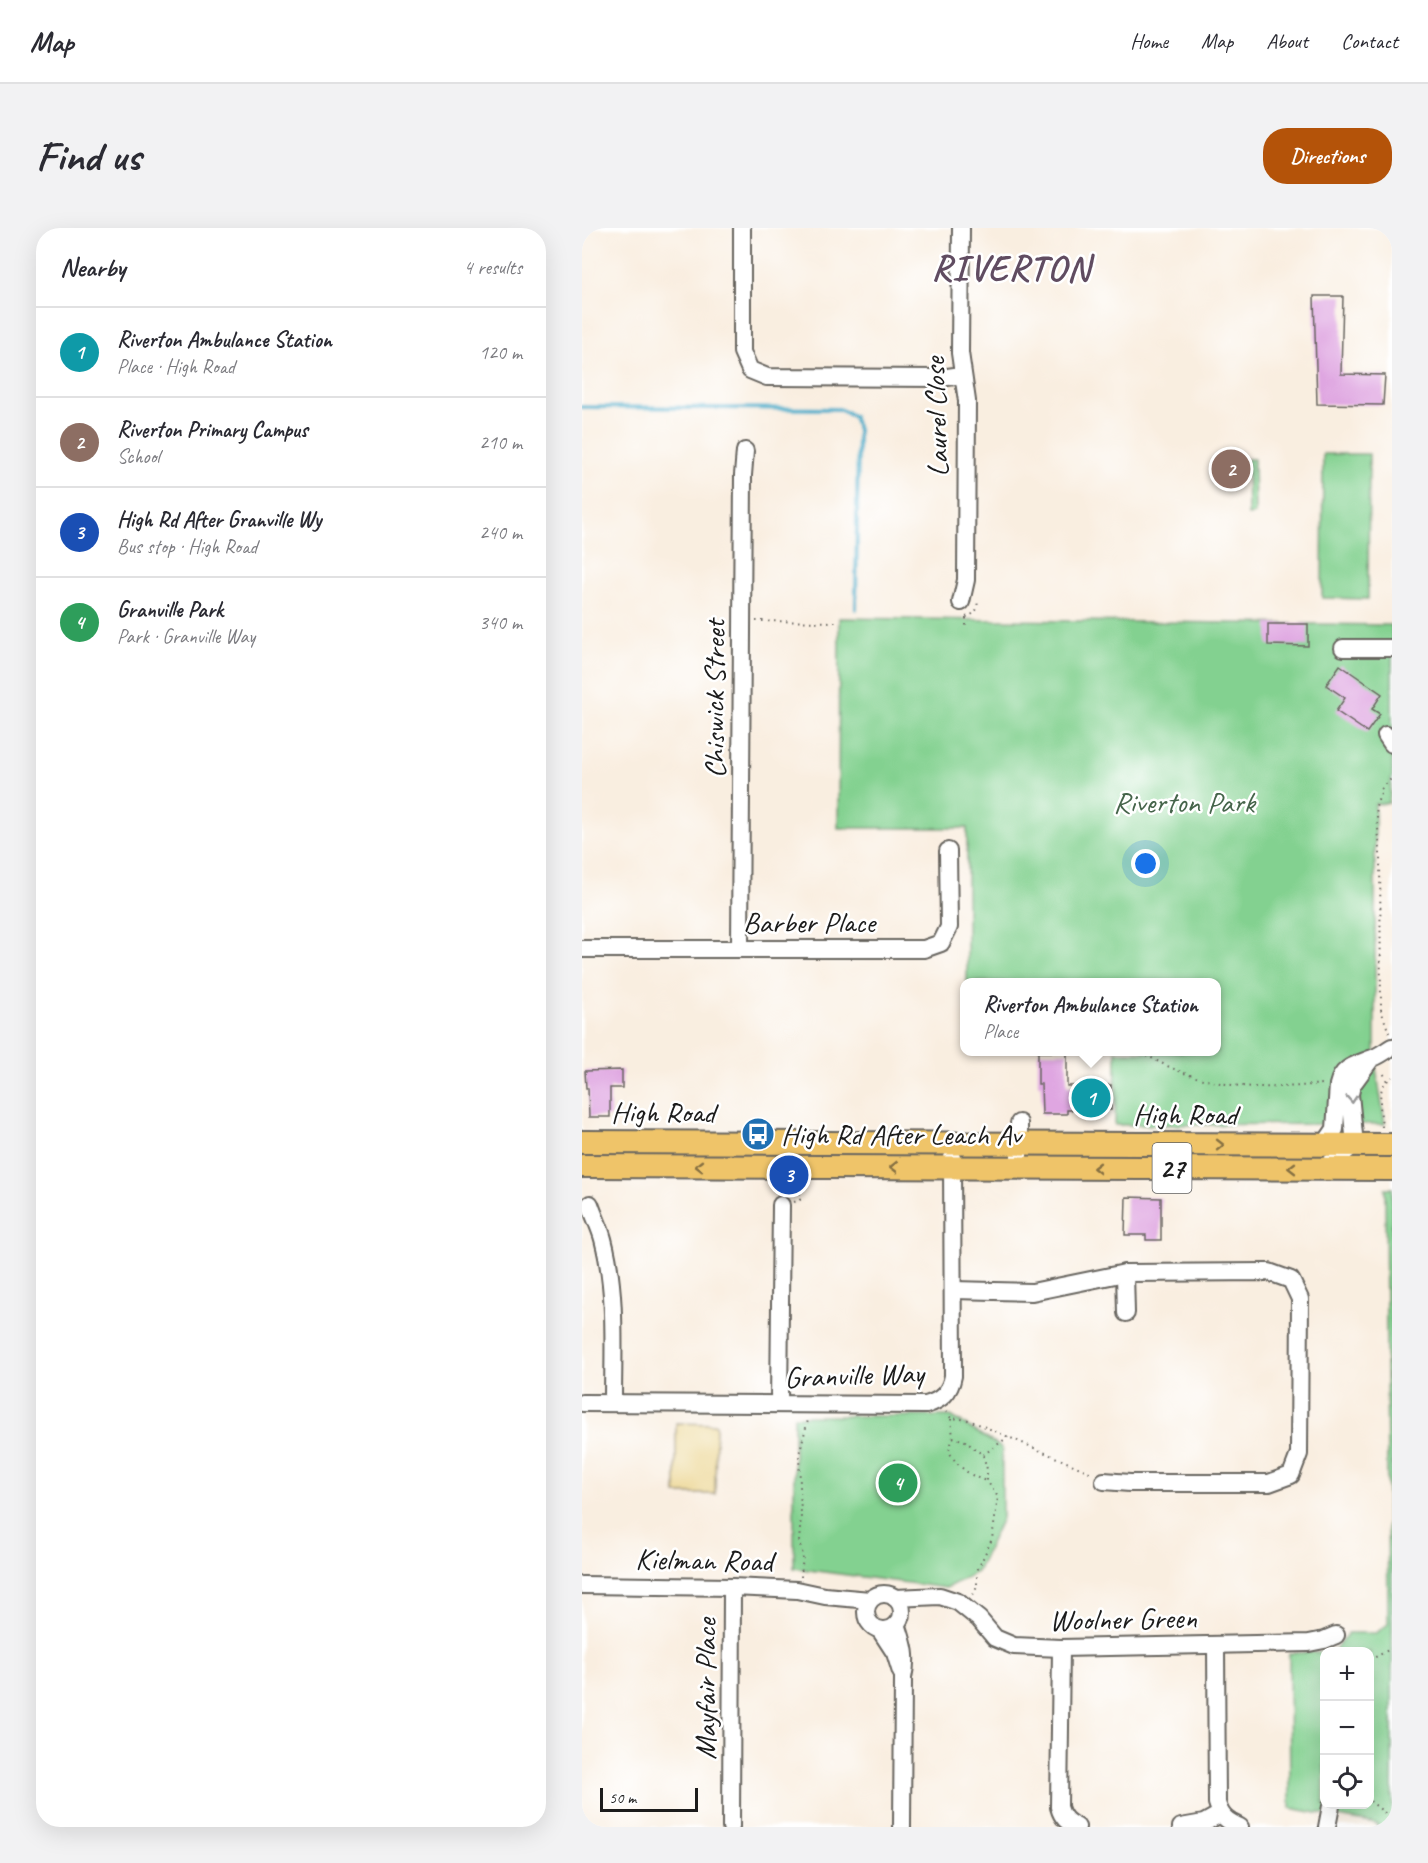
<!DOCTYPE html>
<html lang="en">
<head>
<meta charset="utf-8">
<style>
  body { margin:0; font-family:Caveat,sans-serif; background:#f2f2f3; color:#2b2b33 }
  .controls { position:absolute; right:18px; bottom:18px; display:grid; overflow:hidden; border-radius:12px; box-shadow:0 6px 24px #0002 }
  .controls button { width:54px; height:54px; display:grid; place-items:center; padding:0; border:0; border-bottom:2px solid #e1e1e2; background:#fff; color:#2b2b33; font:30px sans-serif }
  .scale { position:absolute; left:18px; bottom:15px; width:98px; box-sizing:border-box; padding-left:6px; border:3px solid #1c1c1c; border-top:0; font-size:16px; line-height:21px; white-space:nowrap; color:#1c1c1c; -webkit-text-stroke:4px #fff; paint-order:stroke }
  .you { position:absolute; left:564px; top:636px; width:21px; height:21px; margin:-15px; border:4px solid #fff; border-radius:50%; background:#1a73e8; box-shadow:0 0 0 9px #1a73e833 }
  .badge { display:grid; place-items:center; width:39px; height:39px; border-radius:50%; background:#b45309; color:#fff; font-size:20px; font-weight:700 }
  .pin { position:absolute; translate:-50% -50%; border:3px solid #fff; box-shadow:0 2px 6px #0006 }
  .popup { position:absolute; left:378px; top:750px; width:261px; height:78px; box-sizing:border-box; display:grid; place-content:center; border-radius:12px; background:#fff; filter:drop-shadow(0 2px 4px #0005); font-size:20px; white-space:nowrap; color:#7c7c81 }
  .popup b { font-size:22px; color:#2b2b33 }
  .popup::after { content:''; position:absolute; left:50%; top:100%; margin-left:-12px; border:12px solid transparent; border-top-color:#fff }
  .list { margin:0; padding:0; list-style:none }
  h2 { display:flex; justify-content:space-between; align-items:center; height:78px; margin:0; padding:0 24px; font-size:26px }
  h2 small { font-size:20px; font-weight:400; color:#7c7c81 }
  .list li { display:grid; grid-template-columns:39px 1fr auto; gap:18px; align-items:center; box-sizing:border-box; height:90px; padding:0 24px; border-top:2px solid #e1e1e2 }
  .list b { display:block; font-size:22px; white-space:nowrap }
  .list p { margin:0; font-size:20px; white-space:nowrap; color:#7c7c81 }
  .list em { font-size:20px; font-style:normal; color:#7c7c81 }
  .icon { flex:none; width:33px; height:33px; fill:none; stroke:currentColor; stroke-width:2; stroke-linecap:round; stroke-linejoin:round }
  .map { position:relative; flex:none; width:810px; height:1599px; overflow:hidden; border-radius:24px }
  header { display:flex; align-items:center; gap:36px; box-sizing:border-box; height:84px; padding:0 30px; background:#fff; border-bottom:2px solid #e1e1e2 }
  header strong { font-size:28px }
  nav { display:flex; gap:33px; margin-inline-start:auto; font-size:21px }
  .intro { display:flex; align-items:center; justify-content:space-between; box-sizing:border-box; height:144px; padding:0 36px }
  h1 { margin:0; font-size:42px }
  .button { padding:15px 27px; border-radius:24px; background:#b45309; color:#fff; font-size:21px; font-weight:700 }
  main { display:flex; gap:36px; padding:0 36px }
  aside { flex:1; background:#fff; border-radius:24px; box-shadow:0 6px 24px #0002 }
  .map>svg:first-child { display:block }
  .green { fill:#83d190; stroke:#507656; stroke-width:1.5 }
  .sand { fill:#eeda9e; stroke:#857b5d; stroke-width:1.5 }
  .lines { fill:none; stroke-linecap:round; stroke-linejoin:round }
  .stream { stroke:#4caecb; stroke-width:4 }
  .building { fill:#dfa6e1 }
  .minor-tunnel { stroke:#d8cec3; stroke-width:16; stroke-dasharray:16 8; stroke-linecap:butt }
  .minor-casing { stroke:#696661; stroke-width:20 }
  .major-casing { stroke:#696661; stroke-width:26 }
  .path { stroke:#696661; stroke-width:2; stroke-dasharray:1.5 4.5; stroke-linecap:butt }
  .minor { stroke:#fff; stroke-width:16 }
  .major { stroke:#efc469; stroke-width:22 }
  .oneway { stroke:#999 }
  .oneway2 { stroke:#867042 }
  .labels { text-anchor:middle; stroke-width:5; stroke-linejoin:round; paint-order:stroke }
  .shield { fill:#fff; stroke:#606060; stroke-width:1.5 }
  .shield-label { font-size:28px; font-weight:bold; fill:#1c1c1c }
  .street-label { font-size:30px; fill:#1c1c1c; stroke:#fff }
  .park-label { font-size:30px; fill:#45644a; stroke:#fff }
  .poi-label { font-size:30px; fill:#1c1c1c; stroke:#fff; text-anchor:start }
  .district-label { font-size:36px; font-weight:bold; letter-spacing:1.5px; fill:#604c61; stroke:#fff }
</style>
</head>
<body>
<header>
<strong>Map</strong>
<nav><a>Home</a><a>Map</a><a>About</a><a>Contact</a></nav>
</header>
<div class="intro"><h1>Find us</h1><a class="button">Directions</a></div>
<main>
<aside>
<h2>Nearby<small>4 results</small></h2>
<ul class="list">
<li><span class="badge" style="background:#0f9aa8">1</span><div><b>Riverton Ambulance Station</b><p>Place · High Road</p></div><em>120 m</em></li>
<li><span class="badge" style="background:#8d6e63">2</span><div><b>Riverton Primary Campus</b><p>School</p></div><em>210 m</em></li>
<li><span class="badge" style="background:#1a4fb4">3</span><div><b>High Rd After Granville Wy</b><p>Bus stop · High Road</p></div><em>240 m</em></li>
<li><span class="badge" style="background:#2e9e5b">4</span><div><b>Granville Park</b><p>Park · Granville Way</p></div><em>340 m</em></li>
</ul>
</aside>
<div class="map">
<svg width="810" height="1599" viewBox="0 0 810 1599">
  <rect width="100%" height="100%" fill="#fff"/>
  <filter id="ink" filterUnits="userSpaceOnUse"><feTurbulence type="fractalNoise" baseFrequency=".0167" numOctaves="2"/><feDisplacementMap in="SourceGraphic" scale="12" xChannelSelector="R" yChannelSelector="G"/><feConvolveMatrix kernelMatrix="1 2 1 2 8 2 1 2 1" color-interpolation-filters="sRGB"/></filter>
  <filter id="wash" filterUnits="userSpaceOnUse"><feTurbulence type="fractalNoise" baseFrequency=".008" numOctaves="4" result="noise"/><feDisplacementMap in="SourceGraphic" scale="24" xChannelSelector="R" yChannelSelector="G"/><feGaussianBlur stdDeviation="1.35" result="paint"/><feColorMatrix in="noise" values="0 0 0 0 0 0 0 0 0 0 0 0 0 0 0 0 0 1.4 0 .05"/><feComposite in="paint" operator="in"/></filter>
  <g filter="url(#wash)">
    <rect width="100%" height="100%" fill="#f9eee0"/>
    <!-- green -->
    <g class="green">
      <polygon points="741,226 787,226 786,371 740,370"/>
      <polygon points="665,231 672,231 673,286 666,287"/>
      <polygon points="257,390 810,397 810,546 807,575 793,576 793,834 803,896 533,897 534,824 635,824 635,754 385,754 385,600 256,600"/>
      <polygon points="803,960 810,960 810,1599 795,1599 795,1596 708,1580 707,1425 742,1424 742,1576 788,1576 788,1424 752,1423 766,1405 794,1405 806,1396"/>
      <polygon points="212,1188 369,1188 420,1220 420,1290 395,1344 364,1360 212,1340"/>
    </g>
    <!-- sand -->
    <polygon class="sand" points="94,1195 134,1196 133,1266 94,1266"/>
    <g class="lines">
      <!-- stream -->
      <polyline class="stream" points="0,179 257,181 271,188 276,202 274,381"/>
    </g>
    <g id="blocks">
      <!-- building -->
      <g class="building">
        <polygon points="732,68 761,68 759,146 803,147 801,177 735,176"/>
        <polygon points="686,396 726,396 726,418 686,417"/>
        <polygon points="758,437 800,466 790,481 798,486 785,504 754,483 763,470 744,457"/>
        <polygon points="456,824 485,824 485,858 529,857 529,882 485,882 485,886 460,886 459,856 456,856"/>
        <polygon points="40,842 40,860 28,860 28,889 7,889 6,860 4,860 3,843"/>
        <polygon points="544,969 579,970 579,1012 564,1012 564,1007 543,1007"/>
      </g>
    </g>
  </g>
  <g filter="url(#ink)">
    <use href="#blocks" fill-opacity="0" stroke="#696661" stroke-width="1.5"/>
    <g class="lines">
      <!-- minor-tunnel -->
      <polyline class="minor-tunnel" points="497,858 497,882"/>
      <defs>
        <g id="minor">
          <polyline points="160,0 160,124 168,142 185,149 358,150 380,147"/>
          <polyline points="379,374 384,352 385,173 378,125 379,0"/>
          <polyline points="761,420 810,420"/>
          <polyline points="804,507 810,516"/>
          <polyline points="158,720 161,247 163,223"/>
          <polyline points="0,721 342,721 359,715 367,699 366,623"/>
          <path d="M742,917L753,901L756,857C760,839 773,837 788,831C796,829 803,823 810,819"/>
          <polyline points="437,939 437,895"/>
          <polyline points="741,940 773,917 768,866 770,857 789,831"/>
          <path d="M8,976C12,988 18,1000 21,1011C35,1064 31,1122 31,1175"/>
          <polyline points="543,1045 544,1085"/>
          <polyline points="371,1062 450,1064 543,1045 687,1044 709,1052 718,1071 717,1226 709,1247 687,1255 548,1255 522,1253"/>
          <path d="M0,1175L344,1177C360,1172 368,1164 371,1148L370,930"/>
          <polyline points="197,1176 199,977"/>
          <polyline points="0,1357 150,1359 215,1362 243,1368 288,1372"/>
          <circle cx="302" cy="1384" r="18"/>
          <polyline points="313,1370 358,1368 376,1374 397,1391 413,1410 432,1418 479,1420 727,1415 742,1412 754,1407"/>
          <path d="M315,1396C322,1417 326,1428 321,1450L320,1599"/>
          <polyline points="298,1402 313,1425 319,1444"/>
          <path d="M634,1417L635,1575C639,1589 645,1593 658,1599"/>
          <path d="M479,1420L477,1579C480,1590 485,1594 495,1599"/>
          <polyline points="149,1599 150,1359"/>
          <polyline points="599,1599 622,1595 638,1586"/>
          <polyline points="745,1599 749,1578"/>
        </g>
        <g id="major">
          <polyline points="0,914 810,917"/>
          <polyline points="0,938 810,941"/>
        </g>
      </defs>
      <!-- minor casing -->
      <use href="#minor" class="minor-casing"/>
      <!-- major casing -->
      <use href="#major" class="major-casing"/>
      <!-- path -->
      <g class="path">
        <path d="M384,389C393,386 397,382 395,372"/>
        <polyline points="384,390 384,402"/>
        <polyline points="174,393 257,394"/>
        <polyline points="807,805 799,782 798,622 794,579 800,560 810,550"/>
        <path d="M559,824C621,861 671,863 741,856"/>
        <polyline points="805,853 810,849"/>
        <path d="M800,899C799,885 794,863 805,853L800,842"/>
        <polyline points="212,974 218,972 218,956"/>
        <polyline points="364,1184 369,1190 387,1192 510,1245"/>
        <path d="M369,1191L371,1209L367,1223C374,1238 389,1249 405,1253"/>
        <polyline points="371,1209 383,1213 401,1227 405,1241 405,1253 416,1269 410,1311 394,1345"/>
        <polyline points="401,1227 426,1209"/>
        <polyline points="219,1349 221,1327 217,1314 219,1288 217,1226 226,1192"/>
        <polyline points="391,1367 395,1359 395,1344"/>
        <polyline points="788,1432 810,1420"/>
        <polyline points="788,1573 810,1591"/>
      </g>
      <!-- minor -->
      <use href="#minor" class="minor"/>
      <!-- major -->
      <use href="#major" class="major"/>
    </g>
    <!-- one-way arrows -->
    <defs><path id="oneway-chevron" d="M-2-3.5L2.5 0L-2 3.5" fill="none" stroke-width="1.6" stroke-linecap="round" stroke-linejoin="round" transform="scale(1.5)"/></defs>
    <use class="oneway" href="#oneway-chevron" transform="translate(770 871) rotate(86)"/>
    <g class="oneway2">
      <use href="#oneway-chevron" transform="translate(638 917)"/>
      <use href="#oneway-chevron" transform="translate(117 938) rotate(-180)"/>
      <use href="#oneway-chevron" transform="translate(312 939) rotate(-180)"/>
      <use href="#oneway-chevron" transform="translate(515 940) rotate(-180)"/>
      <use href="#oneway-chevron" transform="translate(710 940) rotate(-180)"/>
    </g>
  </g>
  <!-- icons -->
  <defs>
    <symbol id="bus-disc" viewBox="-11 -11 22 22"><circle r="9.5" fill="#1f6fb2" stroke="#fff"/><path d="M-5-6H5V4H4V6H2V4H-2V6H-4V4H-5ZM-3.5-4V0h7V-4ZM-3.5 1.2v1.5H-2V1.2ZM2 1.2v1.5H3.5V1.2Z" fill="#fff"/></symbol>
  </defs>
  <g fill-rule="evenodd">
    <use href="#bus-disc" x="157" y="887" width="38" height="38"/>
  </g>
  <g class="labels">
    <!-- shield labels -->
    <rect class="shield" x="570.5" y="915" width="39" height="50" rx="4.5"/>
    <g class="shield-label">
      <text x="590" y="950">27</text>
    </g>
    <!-- street labels -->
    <g class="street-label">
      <text transform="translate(354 189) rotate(-92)" y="10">Laurel Close</text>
      <text transform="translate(132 471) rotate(-90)" y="10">Chiswick Street</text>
      <text x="227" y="704">Barber Place</text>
      <text x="81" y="894">High Road</text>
      <text x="603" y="896">High Road</text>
      <text transform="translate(272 1147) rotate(-2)" y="10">Granville Way</text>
      <text transform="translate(122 1332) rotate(1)" y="10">Kielman Road</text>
      <text transform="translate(541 1391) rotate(-1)" y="10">Woolner Green</text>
      <text transform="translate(123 1461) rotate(-90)" y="10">Mayfair Place</text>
    </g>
    <!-- park labels -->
    <g class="park-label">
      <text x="602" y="584">Riverton Park</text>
    </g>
    <!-- poi labels -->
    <g class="poi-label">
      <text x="199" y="916">High Rd After Leach Av</text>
    </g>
    <!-- district labels -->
    <g class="district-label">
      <text x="429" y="52">RIVERTON</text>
    </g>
  </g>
</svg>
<div class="controls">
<button>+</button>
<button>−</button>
<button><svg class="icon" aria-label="locate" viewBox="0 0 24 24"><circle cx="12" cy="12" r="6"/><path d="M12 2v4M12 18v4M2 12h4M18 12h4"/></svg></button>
</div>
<div class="scale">50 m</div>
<div class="you"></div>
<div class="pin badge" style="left:509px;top:870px;background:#0f9aa8">1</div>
<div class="popup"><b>Riverton Ambulance Station</b>Place</div>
<div class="pin badge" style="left:649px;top:241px;background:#8d6e63">2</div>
<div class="pin badge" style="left:207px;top:947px;background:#1a4fb4">3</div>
<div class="pin badge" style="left:316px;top:1255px;background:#2e9e5b">4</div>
</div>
</main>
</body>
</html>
